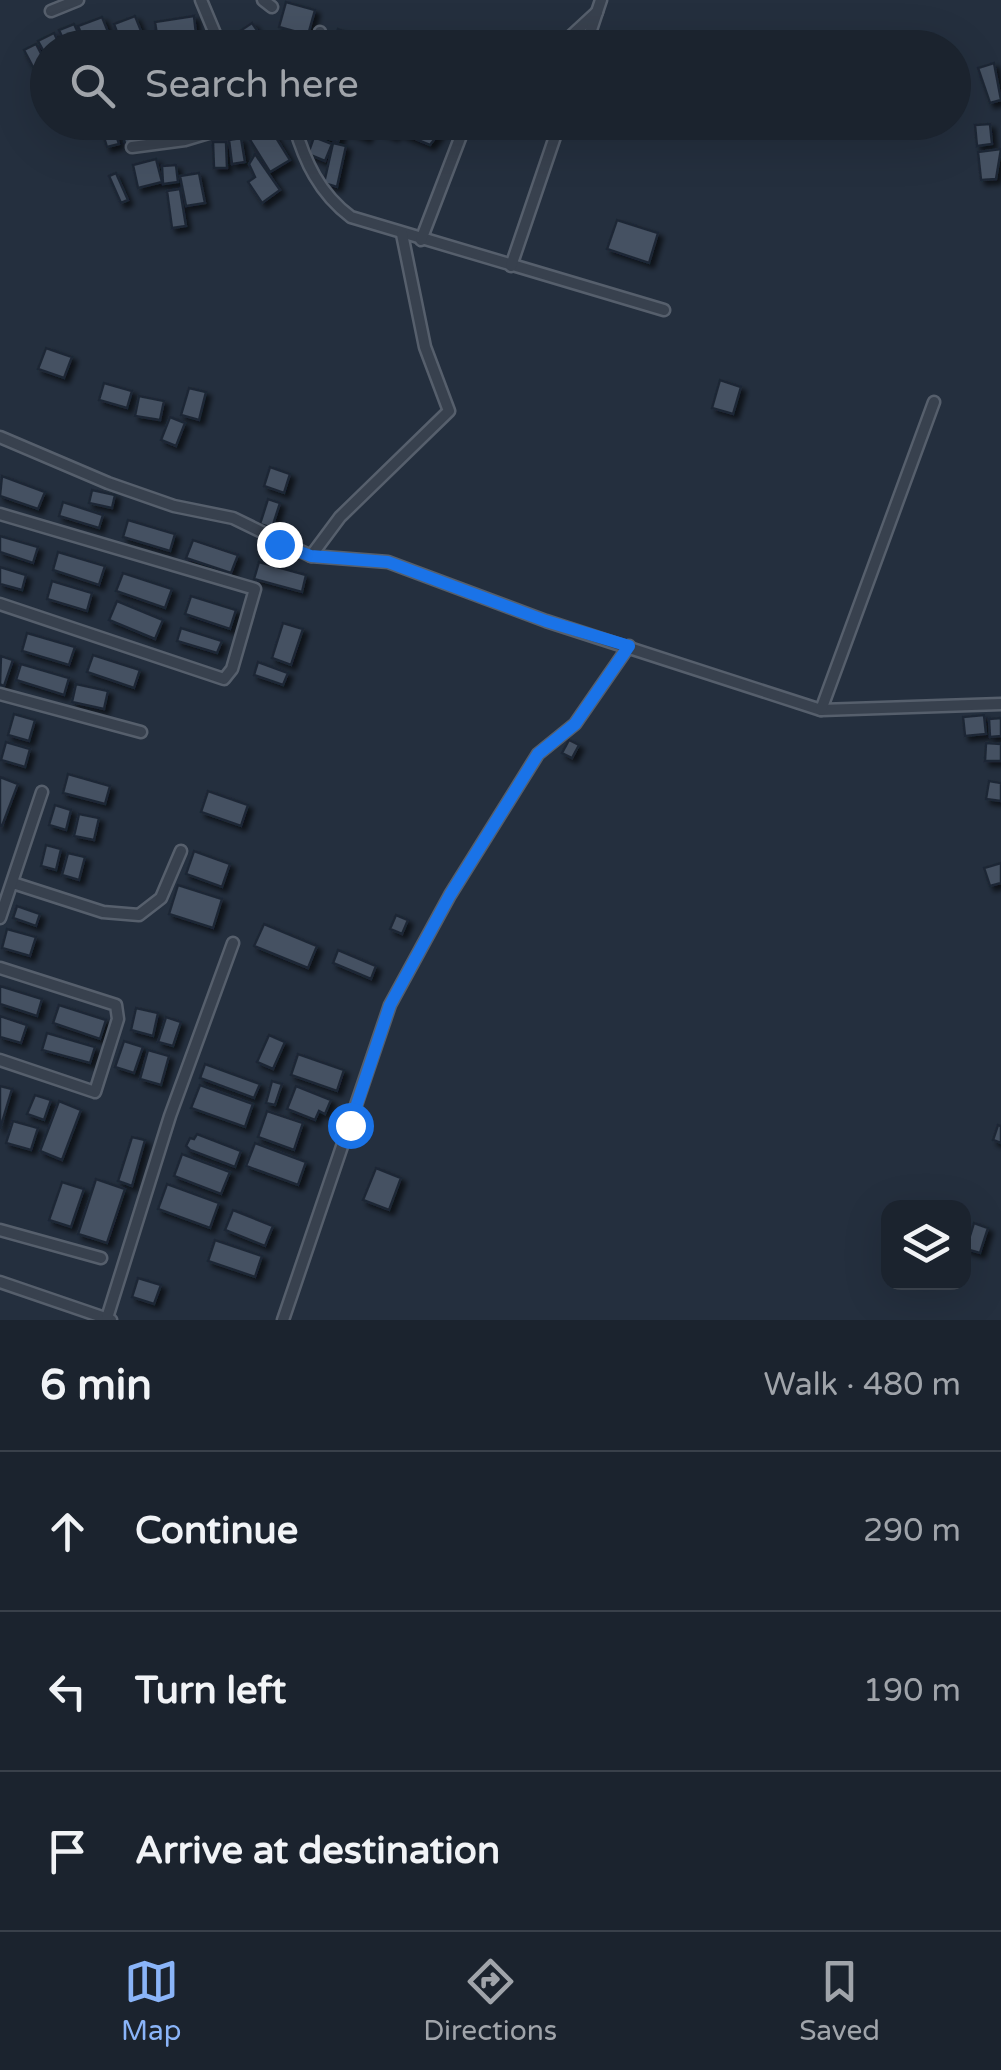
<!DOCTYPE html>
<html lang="en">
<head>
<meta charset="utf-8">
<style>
  body { margin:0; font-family:"Varela Round",sans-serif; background:#242b36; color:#f1f3f6 }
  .controls { position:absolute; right:30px; bottom:30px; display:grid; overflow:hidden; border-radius:20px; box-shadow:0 10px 40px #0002 }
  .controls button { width:90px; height:90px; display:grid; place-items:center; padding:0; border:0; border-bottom:2px solid #39404a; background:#1b232e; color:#f1f3f6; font:50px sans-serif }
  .stop { position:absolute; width:30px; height:30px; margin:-22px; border:8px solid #1a73e8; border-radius:50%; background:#fff }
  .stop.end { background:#1a73e8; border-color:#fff; box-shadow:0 2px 10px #0008 }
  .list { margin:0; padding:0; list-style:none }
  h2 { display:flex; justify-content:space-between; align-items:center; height:130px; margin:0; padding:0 40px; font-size:42px }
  h2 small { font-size:32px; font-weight:400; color:#a0a4aa }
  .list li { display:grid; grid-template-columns:65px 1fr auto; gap:30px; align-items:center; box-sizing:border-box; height:160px; padding:0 40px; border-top:2px solid #39404a }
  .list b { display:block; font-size:38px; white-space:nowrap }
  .list em { font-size:32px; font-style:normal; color:#a0a4aa }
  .icon { flex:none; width:55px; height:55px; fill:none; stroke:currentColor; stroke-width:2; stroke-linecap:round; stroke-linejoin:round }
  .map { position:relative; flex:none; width:1001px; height:1320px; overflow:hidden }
  .search { position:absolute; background:#1b232e; box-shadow:0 10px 40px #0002; left:30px; right:30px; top:30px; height:110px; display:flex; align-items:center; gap:25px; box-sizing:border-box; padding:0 35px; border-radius:55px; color:#a0a4aa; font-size:38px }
  .sheet { height:610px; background:#1b232e }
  nav { display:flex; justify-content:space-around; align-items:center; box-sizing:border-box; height:140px; border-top:2px solid #39404a; background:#1b232e; font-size:28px; color:#a0a4aa }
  nav a { display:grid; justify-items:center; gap:5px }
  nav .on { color:#8ab4f8 }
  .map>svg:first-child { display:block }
  .building { fill:#455162; stroke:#1f2835; stroke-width:2.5; filter:url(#shadow) }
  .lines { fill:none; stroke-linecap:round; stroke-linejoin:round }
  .street-casing { stroke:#565f6c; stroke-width:15 }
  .street { stroke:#38414e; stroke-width:10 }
  .route { stroke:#1a73e8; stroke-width:12 }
</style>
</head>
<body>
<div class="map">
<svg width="1001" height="1320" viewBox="0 0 1001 1320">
  <defs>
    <filter id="shadow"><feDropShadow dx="4.5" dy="4.5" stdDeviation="2.5" flood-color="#0009"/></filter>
  </defs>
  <rect width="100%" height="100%" fill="#242f3e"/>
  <!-- building -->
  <g class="building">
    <polygon points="286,2 315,10 308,35 279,27"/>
    <polygon points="135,16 148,48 123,48 114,24"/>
    <polygon points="194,16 197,43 159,48 155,22"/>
    <polygon points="102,17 113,44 87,48 78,26"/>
    <polygon points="252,23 261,36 243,48 234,35"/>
    <polygon points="74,24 85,48 67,48 59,30"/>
    <polygon points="338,29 379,43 377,48 334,42"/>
    <polygon points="54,33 61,48 48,48 48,59 38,41"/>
    <polygon points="270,34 282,48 254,48"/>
    <polygon points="36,44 45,61 33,67 24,50"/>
    <polygon points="994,63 1001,100 990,103 978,68"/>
    <polygon points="112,122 119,144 107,147 100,124"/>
    <polygon points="148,122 151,136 135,140 132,126"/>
    <polygon points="170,122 201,122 203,128 176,138"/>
    <polygon points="313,122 343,129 338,142 309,132"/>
    <polygon points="348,122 364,122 372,126 366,138 345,129"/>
    <polygon points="384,122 399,122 394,136 381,131"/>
    <polygon points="401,122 435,122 440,132 430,145 398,132"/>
    <polygon points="990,124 992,144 977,146 975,125"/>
    <polygon points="129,128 134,144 126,146 121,130"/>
    <polygon points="270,128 290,160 270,172 250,140"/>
    <polygon points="314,137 332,144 325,161 308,154"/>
    <polygon points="241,138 245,162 232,164 229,140"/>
    <polygon points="213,142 226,142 227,168 214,168"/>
    <polygon points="333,143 346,146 337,187 324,183"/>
    <polygon points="1001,149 996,179 981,180 978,152"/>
    <polygon points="255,154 280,190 262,203 248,182 255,177 249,164"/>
    <polygon points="156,159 162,182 138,188 133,165"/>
    <polygon points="176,165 178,182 163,184 162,166"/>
    <polygon points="116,173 128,200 121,203 109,176"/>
    <polygon points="199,173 205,203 186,206 180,176"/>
    <polygon points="180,189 186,226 172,228 167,191"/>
    <polygon points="617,220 658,233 649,263 607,249"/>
    <polygon points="46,348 72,357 64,378 38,369"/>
    <polygon points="720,380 741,387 733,414 712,408"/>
    <polygon points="104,383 132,391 127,408 99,400"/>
    <polygon points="189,388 206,392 199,420 181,415"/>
    <polygon points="139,396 164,401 160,420 135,416"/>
    <polygon points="170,417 185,423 176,446 161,440"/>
    <polygon points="270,467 290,474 284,493 264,486"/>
    <polygon points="2,476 45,492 38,509 0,496"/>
    <polygon points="92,490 115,495 112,508 89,503"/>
    <polygon points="268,499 280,503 272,528 260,524"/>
    <polygon points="63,502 103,515 99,528 59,516"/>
    <polygon points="128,520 175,534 170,551 123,537"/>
    <polygon points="0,536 38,547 33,563 0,552"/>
    <polygon points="193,540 238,555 231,573 186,558"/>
    <polygon points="58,552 105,566 99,585 53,570"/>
    <polygon points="259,562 306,575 302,592 254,579"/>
    <polygon points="0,567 26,575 22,590 0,584"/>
    <polygon points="123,573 172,589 165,608 116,591"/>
    <polygon points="52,581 92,593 87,611 47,599"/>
    <polygon points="191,596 236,610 230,629 185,614"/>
    <polygon points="117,601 163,620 155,639 109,620"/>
    <polygon points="283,623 303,629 291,665 272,658"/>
    <polygon points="181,628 222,641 217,653 177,641"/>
    <polygon points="27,633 75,647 69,665 22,651"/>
    <polygon points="93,655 140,670 134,688 87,672"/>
    <polygon points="1,656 13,660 4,686 0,684"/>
    <polygon points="258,662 288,673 283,685 254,675"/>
    <polygon points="21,664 69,678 64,695 16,680"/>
    <polygon points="76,684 108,691 104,709 72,702"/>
    <polygon points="14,714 35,720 29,741 8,735"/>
    <polygon points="984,715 986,734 965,736 963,717"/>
    <polygon points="1001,718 1001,736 990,737 989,719"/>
    <polygon points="569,740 579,745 572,758 562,753"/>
    <polygon points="6,742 30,749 25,767 1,760"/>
    <polygon points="986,743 1001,744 1001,761 985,761"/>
    <polygon points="68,774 110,786 105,804 63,793"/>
    <polygon points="0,777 18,784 2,826 0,826"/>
    <polygon points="989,781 1001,783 1001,801 986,799"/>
    <polygon points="208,791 248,805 241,826 201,812"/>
    <polygon points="55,805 71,810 66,830 49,825"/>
    <polygon points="79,814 99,818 94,840 74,836"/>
    <polygon points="46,845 61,849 56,870 41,866"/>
    <polygon points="194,851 230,864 222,887 186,874"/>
    <polygon points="68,853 85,857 79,880 62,875"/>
    <polygon points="1001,863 1001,883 990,886 984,868"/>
    <polygon points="178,885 222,899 213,928 169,914"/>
    <polygon points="17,906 40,914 36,926 13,918"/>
    <polygon points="396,915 408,920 402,934 390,929"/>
    <polygon points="264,924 317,946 308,968 254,946"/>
    <polygon points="7,929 36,937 30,956 2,948"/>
    <polygon points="338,950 376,966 371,979 333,963"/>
    <polygon points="0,986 42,999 37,1016 0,1004"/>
    <polygon points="59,1005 106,1020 100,1039 53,1023"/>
    <polygon points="136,1008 158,1013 153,1036 131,1030"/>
    <polygon points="0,1016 27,1025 21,1043 0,1037"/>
    <polygon points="166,1017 181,1022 173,1046 158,1042"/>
    <polygon points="47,1033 95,1047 90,1063 42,1050"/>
    <polygon points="269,1035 285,1042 273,1069 257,1062"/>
    <polygon points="124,1041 143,1047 134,1073 115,1067"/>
    <polygon points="148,1050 169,1056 161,1085 140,1079"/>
    <polygon points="298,1054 344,1070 337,1091 291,1075"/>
    <polygon points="205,1064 260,1084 254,1098 200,1078"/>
    <polygon points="272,1081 282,1084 275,1105 266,1103"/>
    <polygon points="200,1085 253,1104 245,1127 191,1108"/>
    <polygon points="0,1086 12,1089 0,1129"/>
    <polygon points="296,1086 331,1100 325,1114 319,1111 315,1120 287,1109"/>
    <polygon points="35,1095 51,1100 44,1120 27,1114"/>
    <polygon points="59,1101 81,1110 62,1160 40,1151"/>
    <polygon points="267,1111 303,1123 294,1150 258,1137"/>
    <polygon points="13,1121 38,1128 31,1150 6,1143"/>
    <polygon points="998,1125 1001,1126 1001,1143 993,1140"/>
    <polygon points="197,1134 241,1151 235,1167 190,1150 186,1146 190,1138 194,1139"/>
    <polygon points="132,1137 145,1140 132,1186 118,1181"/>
    <polygon points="255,1143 306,1162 298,1185 246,1166"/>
    <polygon points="182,1154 230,1172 221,1194 174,1176"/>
    <polygon points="376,1168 401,1178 389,1210 363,1200"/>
    <polygon points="96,1179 125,1189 107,1243 78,1234"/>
    <polygon points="62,1182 84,1189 71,1227 49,1220"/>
    <polygon points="167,1184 219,1203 210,1228 158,1209"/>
    <polygon points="233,1210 273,1226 265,1246 225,1230"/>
    <polygon points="974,1223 988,1228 980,1253 966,1249"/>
    <polygon points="215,1240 262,1256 255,1277 208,1261"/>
    <polygon points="138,1278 161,1285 154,1304 132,1297"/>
  </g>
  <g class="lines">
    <defs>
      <g id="street">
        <polyline points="201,0 221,48"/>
        <polyline points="263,0 272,7"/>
        <polyline points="51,11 78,0"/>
        <polyline points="317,48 320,32"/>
        <polyline points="558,48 597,12"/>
        <polyline points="585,48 601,0"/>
        <path d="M294,125C305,162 319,193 351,217L664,310"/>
        <polyline points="132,147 185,140 245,122"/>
        <polyline points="421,240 462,133 475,122"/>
        <polyline points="511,266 560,122"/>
        <polyline points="0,437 108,483 174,506 233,518 311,556 388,562 546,621 821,710 1001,704"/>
        <polyline points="0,514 255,589 232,669 224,679 0,604"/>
        <polyline points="311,556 340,517 449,411 425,347 402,234"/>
        <polyline points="0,694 141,732"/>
        <polyline points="821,710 934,402"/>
        <polyline points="13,883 103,912 139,915 161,898 181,851"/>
        <polyline points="0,918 42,792"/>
        <polyline points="0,968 116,1005 118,1019 95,1092 0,1060"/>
        <polyline points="0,1230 101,1258"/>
        <polyline points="0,1282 111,1320"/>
        <polyline points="107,1318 170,1116 233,943"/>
        <polyline points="283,1320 390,1005 450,895 538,754 575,724 629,646"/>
      </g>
    </defs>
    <!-- street casing -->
    <use href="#street" class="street-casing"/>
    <!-- street -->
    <use href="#street" class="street"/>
  </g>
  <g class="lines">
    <!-- route -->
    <polyline class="route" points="279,544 311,556 388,562 546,621 629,646 575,724 538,754 450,895 390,1005 350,1125"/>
  </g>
</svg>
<div class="controls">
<button><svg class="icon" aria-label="layers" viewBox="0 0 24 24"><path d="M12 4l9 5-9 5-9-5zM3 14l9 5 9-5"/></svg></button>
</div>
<div class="stop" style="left:350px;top:1125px"></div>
<div class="stop end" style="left:279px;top:544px"></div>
<div class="search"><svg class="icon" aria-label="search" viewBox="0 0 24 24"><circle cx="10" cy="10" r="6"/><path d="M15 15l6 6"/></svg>Search here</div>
</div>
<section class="sheet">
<h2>6 min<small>Walk · 480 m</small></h2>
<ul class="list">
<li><svg class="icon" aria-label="ahead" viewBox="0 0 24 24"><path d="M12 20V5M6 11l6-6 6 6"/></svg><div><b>Continue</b></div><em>290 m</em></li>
<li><svg class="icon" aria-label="left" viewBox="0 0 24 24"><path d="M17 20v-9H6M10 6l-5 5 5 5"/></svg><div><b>Turn left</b></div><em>190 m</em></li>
<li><svg class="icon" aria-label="arrive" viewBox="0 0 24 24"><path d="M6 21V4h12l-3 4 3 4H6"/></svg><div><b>Arrive at destination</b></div></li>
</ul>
</section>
<nav>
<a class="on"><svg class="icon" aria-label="map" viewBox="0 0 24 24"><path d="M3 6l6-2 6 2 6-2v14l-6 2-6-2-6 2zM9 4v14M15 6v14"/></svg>Map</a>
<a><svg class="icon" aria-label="directions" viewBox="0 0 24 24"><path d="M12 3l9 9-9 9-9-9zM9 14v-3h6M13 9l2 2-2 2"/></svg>Directions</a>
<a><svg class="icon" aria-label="saved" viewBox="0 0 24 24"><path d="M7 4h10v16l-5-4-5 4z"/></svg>Saved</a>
</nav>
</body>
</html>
